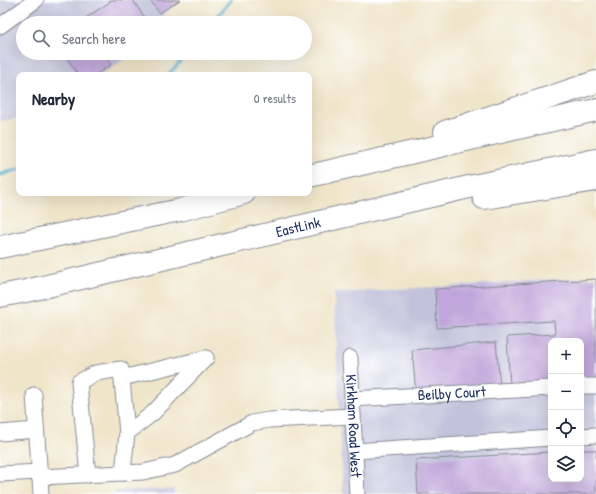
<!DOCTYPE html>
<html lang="en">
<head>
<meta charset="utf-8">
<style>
  body { margin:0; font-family:"Patrick Hand",sans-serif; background:#f2f2f3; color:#1f2937 }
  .controls { position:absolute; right:12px; bottom:12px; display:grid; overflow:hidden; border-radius:8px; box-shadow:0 4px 16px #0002 }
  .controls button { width:36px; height:36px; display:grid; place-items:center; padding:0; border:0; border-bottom:1px solid #e0e1e3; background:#fff; color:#1f2937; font:20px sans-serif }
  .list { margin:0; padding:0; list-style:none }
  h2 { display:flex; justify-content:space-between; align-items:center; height:52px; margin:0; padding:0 16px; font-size:17px }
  h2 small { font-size:13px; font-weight:400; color:#747a83 }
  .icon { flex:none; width:22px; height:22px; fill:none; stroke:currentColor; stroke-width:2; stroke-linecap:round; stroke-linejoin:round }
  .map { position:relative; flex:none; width:596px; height:494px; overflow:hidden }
  .search { position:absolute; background:#fff; box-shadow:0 4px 16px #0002; left:16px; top:16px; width:296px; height:44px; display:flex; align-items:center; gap:10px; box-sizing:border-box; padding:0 14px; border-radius:22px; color:#747a83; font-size:15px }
  .panel { position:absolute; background:#fff; box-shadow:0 4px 16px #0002; left:16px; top:72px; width:296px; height:124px; border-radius:8px }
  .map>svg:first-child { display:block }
  .industrial { fill:#c2c2dc; fill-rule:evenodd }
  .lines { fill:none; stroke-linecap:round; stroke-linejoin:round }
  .stream { stroke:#49aec9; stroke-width:3.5 }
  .building { fill:#c0a6da }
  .minor-casing { stroke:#858a94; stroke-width:17 }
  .highway-casing { stroke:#858a94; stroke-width:24 }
  .minor { stroke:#fff; stroke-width:15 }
  .highway { stroke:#fff; stroke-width:22 }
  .labels { text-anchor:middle; stroke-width:3.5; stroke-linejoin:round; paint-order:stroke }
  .street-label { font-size:15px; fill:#1b2f5e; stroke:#fff }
</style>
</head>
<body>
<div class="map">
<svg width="596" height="494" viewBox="0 0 596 494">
  <rect width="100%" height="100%" fill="#fff"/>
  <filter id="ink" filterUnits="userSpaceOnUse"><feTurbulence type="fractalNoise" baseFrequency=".025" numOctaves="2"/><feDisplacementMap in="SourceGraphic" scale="8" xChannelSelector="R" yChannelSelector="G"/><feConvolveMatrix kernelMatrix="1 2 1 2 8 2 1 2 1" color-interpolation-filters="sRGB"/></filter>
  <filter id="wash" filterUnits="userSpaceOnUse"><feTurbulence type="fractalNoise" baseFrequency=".012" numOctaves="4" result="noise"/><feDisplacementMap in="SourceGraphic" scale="16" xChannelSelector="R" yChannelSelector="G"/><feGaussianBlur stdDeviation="0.9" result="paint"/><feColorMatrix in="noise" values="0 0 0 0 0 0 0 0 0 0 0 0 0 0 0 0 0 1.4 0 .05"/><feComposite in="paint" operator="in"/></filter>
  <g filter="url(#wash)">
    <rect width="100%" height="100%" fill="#efe5c9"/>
    <!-- industrial -->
    <g class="industrial">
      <polygon points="0,0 177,0 158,23 23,23 23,53 133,53 101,75 19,75 19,118 0,121"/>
      <path d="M596,277V494H343L334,293ZM551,341H581V479H551Z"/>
      <polygon points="174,489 174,494 110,494 117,491"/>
    </g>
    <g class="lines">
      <!-- stream -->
      <g class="stream">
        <polyline points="212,23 231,0"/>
        <polyline points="168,75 188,53"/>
        <polyline points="0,175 19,169"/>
      </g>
    </g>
    <g id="blocks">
      <!-- building -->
      <g class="building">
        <polygon points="109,0 133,0 148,23 78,23 110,2"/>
        <polygon points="150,0 180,0 159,13"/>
        <polygon points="64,53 119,53 108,60 111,65 95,75 78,75"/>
        <polygon points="596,279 596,380 581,381 581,341 551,341 551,383 510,386 507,337 555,334 554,321 437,328 435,289"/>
        <polygon points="496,342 500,385 416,393 412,350"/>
        <polygon points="581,450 596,450 596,494 418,494 416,460 551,452 551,479 581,479"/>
      </g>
    </g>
  </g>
  <g filter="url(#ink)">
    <use href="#blocks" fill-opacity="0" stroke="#858a94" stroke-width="1"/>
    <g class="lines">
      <defs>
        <g id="minor">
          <polyline points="0,26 36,0"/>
          <path id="s1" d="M350,358L357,494"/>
          <polyline points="122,378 206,358"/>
          <polyline points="581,386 596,386"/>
          <polyline points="34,395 41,494"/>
          <path id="s2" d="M352,399L551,388"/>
          <polyline points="0,433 36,430"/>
          <polyline points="127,433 153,413 206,358"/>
          <polyline points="581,436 596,435"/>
          <polyline points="355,451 551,438"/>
          <polyline points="0,474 40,472"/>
          <polyline points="88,475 79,382 96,373 121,369 127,433 123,473"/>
          <polyline points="40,477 143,472 175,465 252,423 269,420 353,416"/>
        </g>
        <g id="highway">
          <polyline points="445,132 596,82"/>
          <polyline points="309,176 596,110"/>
          <polyline points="484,198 596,180"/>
          <polyline points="0,247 180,210 244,193"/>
          <path id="s3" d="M0,296L26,291L469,187L596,160"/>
        </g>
      </defs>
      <!-- minor casing -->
      <use href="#minor" class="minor-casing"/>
      <!-- highway casing -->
      <use href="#highway" class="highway-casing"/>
      <!-- minor -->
      <use href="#minor" class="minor"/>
      <!-- highway -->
      <use href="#highway" class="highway"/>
    </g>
  </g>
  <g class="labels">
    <!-- street labels -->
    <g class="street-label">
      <text dy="5" stroke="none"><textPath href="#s3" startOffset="306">EastLink</textPath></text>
      <text dy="5" stroke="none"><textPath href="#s2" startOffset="100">Beilby Court</textPath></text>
      <text dy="5" stroke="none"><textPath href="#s1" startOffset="68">Kirkham Road West</textPath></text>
    </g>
  </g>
</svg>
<div class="controls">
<button>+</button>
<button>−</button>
<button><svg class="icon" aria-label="locate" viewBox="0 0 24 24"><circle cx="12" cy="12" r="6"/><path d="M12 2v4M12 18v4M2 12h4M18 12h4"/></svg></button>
<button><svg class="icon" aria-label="layers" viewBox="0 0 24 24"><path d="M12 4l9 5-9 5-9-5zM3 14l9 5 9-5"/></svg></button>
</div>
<div class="search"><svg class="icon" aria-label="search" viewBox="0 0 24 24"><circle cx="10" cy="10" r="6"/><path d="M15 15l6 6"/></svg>Search here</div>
<section class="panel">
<h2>Nearby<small>0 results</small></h2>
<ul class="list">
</ul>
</section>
</div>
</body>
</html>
